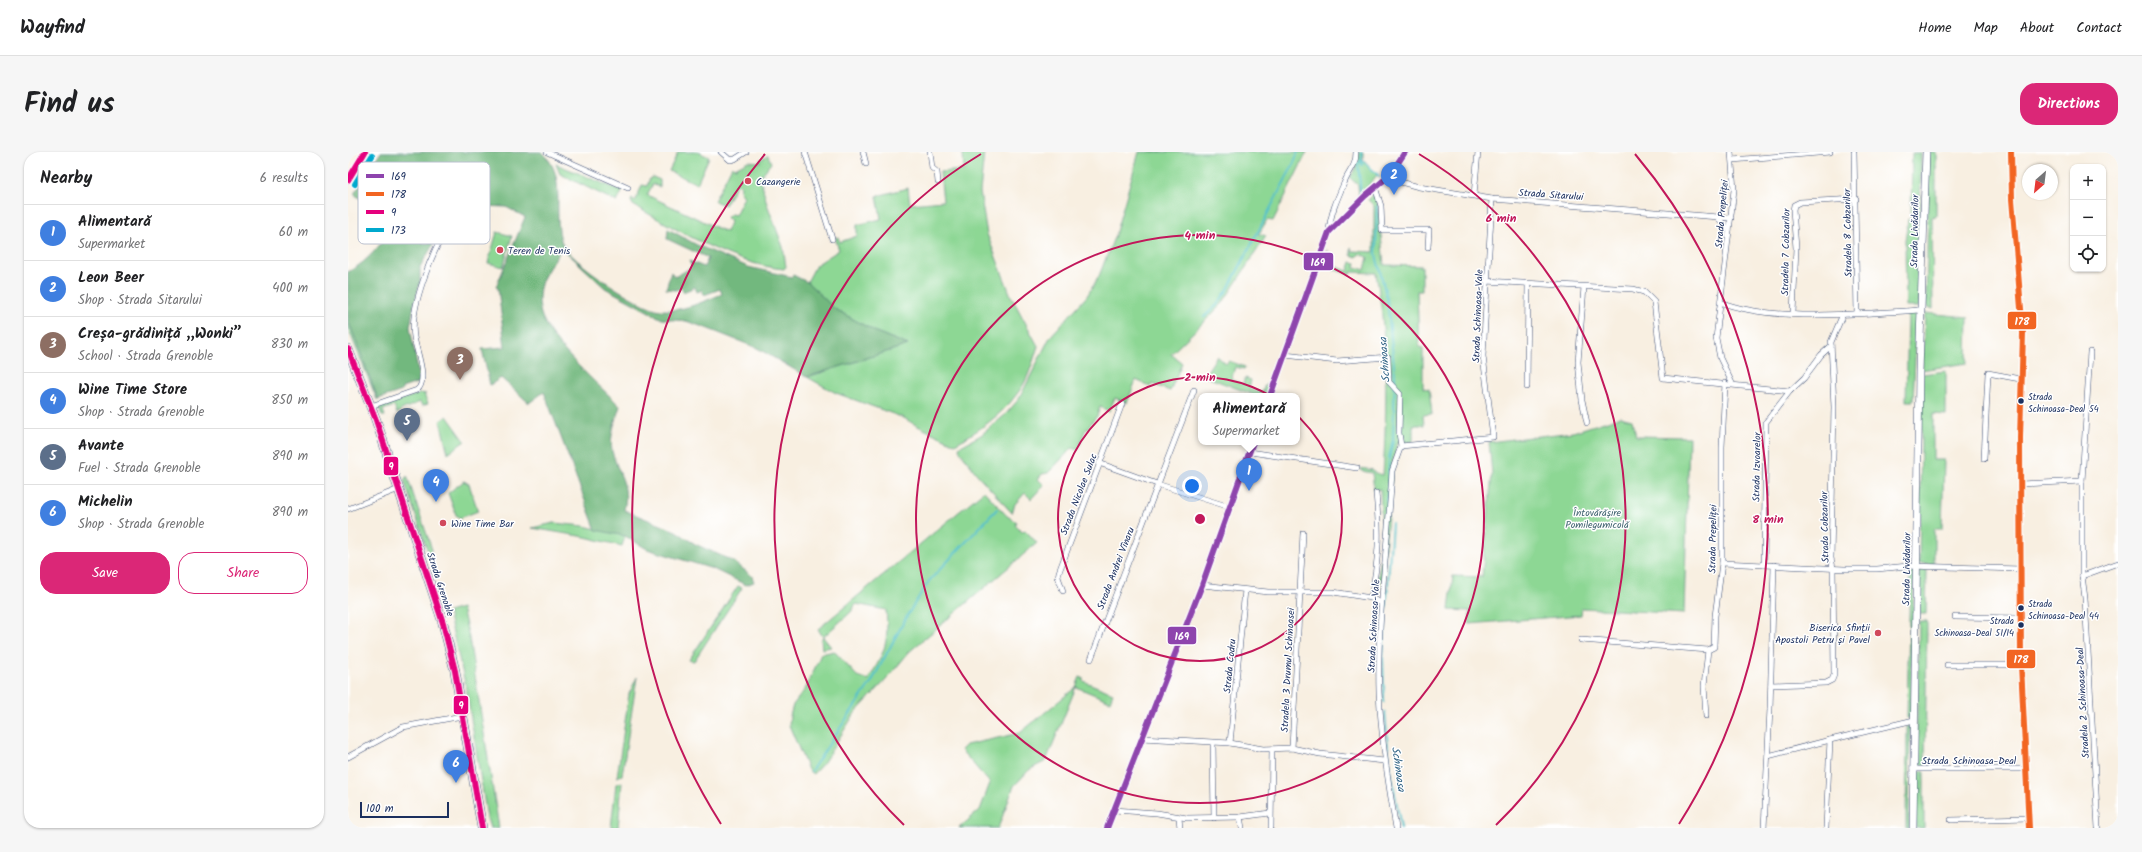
<!DOCTYPE html>
<html lang="en">
<head>
<meta charset="utf-8">
<style>
  body { margin:0; font-family:Kalam,sans-serif; background:#f6f6f6; color:#202124 }
  .controls { position:absolute; right:12px; top:12px; display:grid; overflow:hidden; border-radius:8px; box-shadow:0 1px 3px #0004 }
  .controls button { width:36px; height:36px; display:grid; place-items:center; padding:0; border:0; border-bottom:1px solid #e0e0e0; background:#fff; color:#202124; font:20px sans-serif }
  .compass { position:absolute; left:1674px; top:12px; width:36px; height:36px; border-radius:50%; background:#fff; box-shadow:0 1px 3px #0004; rotate:208deg }
  .scale { position:absolute; left:12px; bottom:10px; width:89px; box-sizing:border-box; padding-left:4px; border:2px solid #1b2f5e; border-top:0; font-size:11px; line-height:14px; white-space:nowrap; color:#1b2f5e; -webkit-text-stroke:3px #fff; paint-order:stroke }
  .you { position:absolute; left:844px; top:334px; width:14px; height:14px; margin:-10px; border:3px solid #fff; border-radius:50%; background:#1a73e8; box-shadow:0 0 0 6px #1a73e833 }
  .badge { display:grid; place-items:center; width:26px; height:26px; border-radius:50%; background:#db2777; color:#fff; font-size:13px; font-weight:700 }
  .pin { position:absolute; translate:-50% -33px; filter:drop-shadow(0 1px 2px #0008) }
  .pin::after { content:''; position:absolute; top:21px; width:14px; height:12px; background:inherit; clip-path:polygon(0 0,100% 0,50% 100%) }
  .popup { position:absolute; left:850px; top:241px; width:102px; height:52px; box-sizing:border-box; display:grid; place-content:center; border-radius:8px; background:#fff; filter:drop-shadow(0 1px 3px #0005); font-size:13px; white-space:nowrap; color:#757577 }
  .popup b { font-size:15px; color:#202124 }
  .popup::after { content:''; position:absolute; left:50%; top:100%; margin-left:-8px; border:8px solid transparent; border-top-color:#fff }
  .list { margin:0; padding:0; list-style:none }
  h2 { display:flex; justify-content:space-between; align-items:center; height:52px; margin:0; padding:0 16px; font-size:17px }
  h2 small { font-size:13px; font-weight:400; color:#757577 }
  .list li { display:grid; grid-template-columns:26px 1fr auto; gap:12px; align-items:center; box-sizing:border-box; height:56px; padding:0 16px; border-top:1px solid #e0e0e0 }
  .list b { display:block; font-size:15px; white-space:nowrap }
  .list p { margin:0; font-size:13px; white-space:nowrap; color:#757577 }
  .list em { font-size:13px; font-style:normal; color:#757577 }
  .actions { display:flex; gap:8px; padding:12px 16px }
  .actions a { flex:1; padding:9px 0; border:1px solid #db2777; border-radius:16px; text-align:center; font-size:14px; color:#db2777 }
  .actions .main { background:#db2777; color:#fff }
  .icon { flex:none; width:22px; height:22px; fill:none; stroke:currentColor; stroke-width:2; stroke-linecap:round; stroke-linejoin:round }
  .map { position:relative; flex:none; width:1770px; height:676px; overflow:hidden; border-radius:16px }
  header { display:flex; align-items:center; gap:24px; box-sizing:border-box; height:56px; padding:0 20px; background:#fff; border-bottom:1px solid #e0e0e0 }
  header strong { font-size:19px }
  nav { display:flex; gap:22px; margin-inline-start:auto; font-size:14px }
  .intro { display:flex; align-items:center; justify-content:space-between; box-sizing:border-box; height:96px; padding:0 24px }
  h1 { margin:0; font-size:28px }
  .button { padding:10px 18px; border-radius:16px; background:#db2777; color:#fff; font-size:14px; font-weight:700 }
  main { display:flex; gap:24px; padding:0 24px }
  aside { flex:1; background:#fff; border-radius:16px; box-shadow:0 1px 3px #0004 }
  .map>svg:first-child { display:block }
  .green { fill:#8dd794; stroke:#548379 }
  .forest { fill:#72b87e; stroke:#46746e }
  .lines { fill:none; stroke-linecap:round; stroke-linejoin:round }
  .stream { stroke:#54c1cc; stroke-width:2 }
  .street-casing { stroke:#3c4c72; stroke-width:6 }
  .secondary-casing { stroke:#3c4c72; stroke-width:8 }
  .primary-casing { stroke:#3c4c72; stroke-width:10 }
  .street { stroke:#fff; stroke-width:5 }
  .secondary { stroke:#fff; stroke-width:7 }
  .primary { stroke:#fff; stroke-width:8 }
  .bus-1-casing { stroke:#fff; stroke-width:9 }
  .bus-2-casing { stroke:#fff; stroke-width:9 }
  .bus-3-casing { stroke:#fff; stroke-width:9 }
  .bus-4-casing { stroke:#fff; stroke-width:9 }
  .bus-1 { stroke:#8e44ad; stroke-width:6 }
  .bus-2 { stroke:#f26522; stroke-width:6 }
  .bus-3 { stroke:#e5007d; stroke-width:6 }
  .bus-4 { stroke:#00a9ce; stroke-width:6 }
  .ring { fill:none; stroke:#c2185b; stroke-width:2 }
  .poi-dot { fill:#d1495b; stroke:#fff; stroke-width:1.5 }
  .bus-dot { fill:#1b2f5e; stroke:#fff; stroke-width:1.5 }
  .labels { text-anchor:middle; stroke-width:3; stroke-linejoin:round; paint-order:stroke }
  .bus-label { font-size:9px; fill:#1b2f5e; stroke:#fff; text-anchor:start }
  .poi-label { font-size:10px; fill:#1b2f5e; stroke:#fff; text-anchor:start }
  .street-label { font-size:10px; fill:#1b2f5e; stroke:#fff }
  .park-label { font-size:10px; fill:#3d616e; stroke:#fff }
  .water-label { font-size:11px; font-style:italic; fill:#2f6284; stroke:#fff }
  .key { fill:#fff; stroke:#bbc1cf; stroke-width:1 }
  .key-label { font-size:11px; fill:#1b2f5e }
  .centre { fill:#c2185b; stroke:#fff; stroke-width:2 }
  .ring-label { font-size:12px; text-anchor:middle; font-weight:bold; fill:#c2185b; stroke:#fff; stroke-width:3; stroke-linejoin:round; paint-order:stroke }
  .line-badge { stroke:#fff; stroke-width:1.5 }
  .badge-label { font-size:11px; text-anchor:middle; font-weight:bold; fill:#fff }
</style>
</head>
<body>
<header>
<strong>Wayfind</strong>
<nav><a>Home</a><a>Map</a><a>About</a><a>Contact</a></nav>
</header>
<div class="intro"><h1>Find us</h1><a class="button">Directions</a></div>
<main>
<aside>
<h2>Nearby<small>6 results</small></h2>
<ul class="list">
<li><span class="badge" style="background:#3f7fe0">1</span><div><b>Alimentară</b><p>Supermarket</p></div><em>60 m</em></li>
<li><span class="badge" style="background:#3f7fe0">2</span><div><b>Leon Beer</b><p>Shop · Strada Sitarului</p></div><em>400 m</em></li>
<li><span class="badge" style="background:#8d6e63">3</span><div><b>Creșa-grădiniță „Wonki”</b><p>School · Strada Grenoble</p></div><em>830 m</em></li>
<li><span class="badge" style="background:#3f7fe0">4</span><div><b>Wine Time Store</b><p>Shop · Strada Grenoble</p></div><em>850 m</em></li>
<li><span class="badge" style="background:#5c6f8a">5</span><div><b>Avante</b><p>Fuel · Strada Grenoble</p></div><em>890 m</em></li>
<li><span class="badge" style="background:#3f7fe0">6</span><div><b>Michelin</b><p>Shop · Strada Grenoble</p></div><em>890 m</em></li>
</ul>
<div class="actions"><a class="main">Save</a><a>Share</a></div>
</aside>
<div class="map">
<svg width="1770" height="676" viewBox="0 0 1770 676">
  <rect width="100%" height="100%" fill="#fff"/>
  <filter id="ink" filterUnits="userSpaceOnUse"><feTurbulence type="fractalNoise" baseFrequency=".025" numOctaves="2"/><feDisplacementMap in="SourceGraphic" scale="8" xChannelSelector="R" yChannelSelector="G"/><feConvolveMatrix kernelMatrix="1 2 1 2 8 2 1 2 1" color-interpolation-filters="sRGB"/></filter>
  <filter id="wash" filterUnits="userSpaceOnUse"><feTurbulence type="fractalNoise" baseFrequency=".012" numOctaves="4" result="noise"/><feDisplacementMap in="SourceGraphic" scale="16" xChannelSelector="R" yChannelSelector="G"/><feGaussianBlur stdDeviation="0.9" result="paint"/><feColorMatrix in="noise" values="0 0 0 0 0 0 0 0 0 0 0 0 0 0 0 0 0 1.4 0 .05"/><feComposite in="paint" operator="in"/></filter>
  <g filter="url(#wash)">
    <rect width="100%" height="100%" fill="#f8efe1"/>
    <!-- green -->
    <g class="green">
      <polygon points="330,0 350,0 361,5 349,32 321,19"/>
      <path d="M615,0H636L632,40L639,82L663,144L690,194C685,209 680,229 669,242C653,264 630,279 607,292C590,283 571,276 556,266L488,241L459,225L560,193L528,180L487,157L459,130L468,113L491,98L487,86L490,85L492,90L509,84V73L533,67L529,44L560,36L562,52L595,49L592,20L616,18Z"/>
      <polygon points="791,0 959,0 925,69 919,68 911,82 918,84 915,89 874,152 823,202 834,211 822,239 805,232 803,235 788,228 779,251 767,246 761,259 752,255 749,264 737,279 730,298 724,296 700,321 694,322 690,327 696,333 683,347 677,341 667,352 664,361 628,321 612,299 611,295 633,283 657,263 671,247 702,185 739,144 751,124 767,83"/>
      <polygon points="1009,0 1015,0 1015,7 1029,23 1011,46 1010,33 1002,26 1007,17"/>
      <polygon points="1581,0 1588,0 1588,64 1584,65 1585,157 1578,154"/>
      <polygon points="1564,1 1573,1 1571,155 1558,155 1557,88 1560,67 1563,67"/>
      <path d="M420,3L423,11L412,25L419,52L435,95L438,115L436,117C386,113 328,77 285,53L283,49L284,47L287,50L294,33L299,34L302,26L305,25L312,28V35L305,32L299,43L378,80L383,68L378,66L383,62L387,63L396,45L392,39L393,34L389,32L377,53L366,49L384,14L387,16L400,9L412,10V8Z"/>
      <polygon points="208,12 271,38 272,33 274,40 269,50 212,22"/>
      <path d="M1026,42L1030,53L1036,113L1074,114V139H1069L1071,195L1075,196V236L1081,237L1084,262L1075,263L1076,273H1065V290H1050L1045,310L1037,398L1031,442L1030,445H1027L1026,443L1035,399L1032,337L1026,338L1024,321L1014,319L1012,316L1025,318L1027,321L1035,323C1039,256 1040,187 1028,121L1003,120V123L973,113L979,98L977,111L1000,119L1003,110L1008,111L1007,115L1017,118L1020,105L1011,102L1009,105L1003,103V95L1004,99L1026,100V54L1020,48Z"/>
      <polygon points="149,80 164,84 155,115 140,111"/>
      <polygon points="1565,161 1569,165 1565,249 1558,249 1560,162"/>
      <polygon points="1577,161 1620,165 1619,211 1574,218"/>
      <polygon points="0,168 30,247 29,248 0,176"/>
      <polygon points="869,204 878,212 881,209 897,215 896,217 887,215 883,228 895,232 897,226 903,228 901,237 914,241 917,232 921,233 917,244 909,244 856,224"/>
      <polygon points="1598,219 1598,263 1585,262 1585,308 1596,308 1594,377 1586,377 1586,412 1571,411 1574,222"/>
      <polygon points="73,241 78,242 76,242 80,252 74,254 72,250 53,258 49,262 46,254 35,258 37,264 34,264 31,255"/>
      <polygon points="99,264 117,289 100,301 92,269"/>
      <polygon points="1272,265 1284,268 1288,284 1341,285 1336,462 1234,456 1233,463 1121,472 1122,459 1101,458 1105,424 1134,425 1144,322 1141,290 1225,280"/>
      <polygon points="59,324 84,398 80,400 56,328"/>
      <polygon points="116,329 121,332 130,359 112,366 108,363 100,341"/>
      <path d="M636,339L659,364L669,370L667,373L674,380L677,378L689,391L561,500L538,528L507,561L476,610L465,622L460,618L441,573L442,564L445,553L458,536L473,502L486,499L509,524L520,528C537,500 541,491 538,458L508,452L503,460L475,485L483,495L474,497L473,487L475,485L470,477Z"/>
      <polygon points="206,371 236,374 277,384 274,394 237,385 184,376"/>
      <polygon points="1571,418 1579,418 1578,462 1571,462"/>
      <polygon points="1562,419 1566,419 1563,566 1559,566"/>
      <polygon points="390,434 394,436 346,509 341,508"/>
      <polygon points="114,456 121,486 151,676 142,676 139,666 118,535 100,460"/>
      <polygon points="1571,469 1579,469 1577,614 1568,613"/>
      <polygon points="289,525 274,623 269,625 281,542"/>
      <polygon points="732,525 735,526 735,529 765,541 762,549 728,535 698,609 681,618 666,634 650,676 611,676 632,658 642,631 613,598 618,593 672,581 728,535"/>
      <polygon points="1562,573 1561,676 1558,676 1559,574"/>
      <polygon points="1568,619 1576,619 1576,676 1567,676"/>
      <polygon points="274,630 270,676 263,676 268,632"/>
    </g>
    <!-- forest -->
    <path class="forest" d="M33,0H193C221,22 203,61 214,91C220,108 294,157 313,158C334,160 354,150 374,142L372,137L356,143L354,138L349,140L347,135L335,140L334,136L327,138L318,137L323,120L327,125L344,115L341,109L356,115L360,106L319,87L320,77L349,93L400,115L444,125L445,123L459,130L487,157L528,180L560,193L459,225L409,196L358,176L338,169L314,167L257,136L214,96C207,108 195,122 192,136C190,146 191,160 196,169C207,195 251,233 272,254C268,267 261,285 264,299C270,322 282,333 276,358L328,379L347,392L385,409L404,424L406,430L398,433L365,417L299,397L277,384L248,378L196,240L181,251L153,226L142,233L134,197L157,195L150,136L148,135L177,65L158,55L110,53L92,82L75,84L74,91H84L85,93L72,115V131L66,153L62,175L72,230L54,236V239L30,247L0,168V120C21,109 33,92 47,72L6,42Z"/>
    <g class="lines">
      <!-- stream -->
      <g class="stream">
        <polyline points="1013,0 1014,13"/>
        <polyline points="1013,44 1010,11 1014,8 1031,24"/>
        <polyline points="1029,54 1028,103 1039,147 1047,224 1045,288 1041,306 1039,362"/>
        <polyline points="856,165 869,153 880,137 945,13 950,0"/>
        <polyline points="1036,550 1035,505 1044,371"/>
        <polyline points="1037,560 1041,609 1053,676"/>
        <polyline points="463,619 524,529 560,462 581,429 649,357"/>
      </g>
    </g>
  </g>
  <g filter="url(#ink)">
    <g class="lines">
      <defs>
        <g id="street">
          <polyline points="199,0 280,36"/>
          <polyline points="373,0 382,8 387,7 398,0"/>
          <polyline points="457,0 484,87"/>
          <polyline points="515,0 518,12"/>
          <polyline points="582,0 584,16 589,20 590,30"/>
          <polyline points="1383,0 1386,38 1368,186 1372,206 1384,231"/>
          <polyline points="1506,0 1509,161"/>
          <polyline points="1663,0 1664,47 1668,82 1675,181 1672,286 1673,513 1681,676"/>
          <polyline points="1384,8 1482,0"/>
          <polyline points="1038,26 1071,35 1144,47 1383,66"/>
          <polyline points="1027,35 1033,54 1034,78 1081,78 1080,95"/>
          <polyline points="1126,43 1130,0"/>
          <polyline points="1369,65 1381,78"/>
          <path d="M981,80C982,62 990,45 997,29C1002,17 1008,15 1008,0"/>
          <polyline points="1138,129 1285,137 1296,140 1306,150 1315,226 1442,239"/>
          <polyline points="1236,135 1230,210 1234,248 1239,271"/>
          <path d="M1372,150C1427,171 1514,161 1573,158"/>
          <polyline points="1445,161 1448,96 1445,58 1446,53 1452,50 1508,47"/>
          <polyline points="1742,200 1734,329 1734,424 1737,446 1750,676"/>
          <path d="M937,203L989,209L1040,205L1041,230L1052,242L1051,281L1053,294L1044,319C1040,393 1029,466 1031,540C1033,586 1040,631 1048,676"/>
          <polyline points="1179,235 1180,132"/>
          <path d="M23,254L69,238C81,229 68,198 66,185C61,156 85,97 101,73"/>
          <polyline points="1053,294 1145,285 1135,204 1144,47"/>
          <polyline points="902,300 1009,316"/>
          <polyline points="1636,307 1640,221 1672,227"/>
          <polyline points="751,311 809,332 882,355"/>
          <polyline points="1673,332 1734,329"/>
          <path d="M1028,341C1032,382 1031,406 1023,446L1033,451"/>
          <polyline points="0,357 51,337"/>
          <polyline points="1374,411 1496,417 1529,417 1560,414 1673,417"/>
          <polyline points="1416,413 1418,270 1442,239 1456,226 1473,203 1483,194"/>
          <polyline points="1734,424 1770,411"/>
          <polyline points="854,433 920,440 985,440 1023,446"/>
          <polyline points="715,439 710,425 711,420 774,252"/>
          <polyline points="1607,465 1673,466"/>
          <polyline points="1233,488 1360,498"/>
          <polyline points="743,507 846,238"/>
          <polyline points="1599,513 1673,513"/>
          <polyline points="1423,533 1478,531 1484,528 1486,523 1485,416 1483,406 1486,255 1483,190 1495,162"/>
          <polyline points="1358,564 1356,534 1360,498 1366,495 1367,464 1374,411 1374,295 1377,231"/>
          <polyline points="794,586 882,591 915,597 944,596 972,602 1036,609"/>
          <polyline points="865,591 866,666"/>
          <polyline points="882,591 897,438"/>
          <polyline points="944,596 955,381"/>
          <polyline points="1420,604 1482,588"/>
          <polyline points="0,605 55,575 114,564"/>
          <polyline points="1565,617 1677,617"/>
          <polyline points="766,658 809,661 839,666 892,665 922,661"/>
          <polyline points="892,665 894,676"/>
          <polyline points="831,666 832,676"/>
          <polyline points="1603,668 1680,666"/>
          <polyline points="923,676 924,597"/>
          <polyline points="1416,676 1422,557 1426,413"/>
          <polyline points="1478,676 1482,588 1566,568"/>
        </g>
        <g id="secondary">
          <polyline points="0,28 17,0"/>
          <polyline points="922,244 981,80 1017,44 1042,23 1057,0"/>
          <polyline points="759,676 854,433 905,290"/>
          <polyline points="1565,676 1571,220 1578,0"/>
        </g>
        <polyline id="primary" points="0,197 28,268 95,471 107,519 134,676"/>
      </defs>
      <!-- street casing -->
      <use href="#street" class="street-casing"/>
      <!-- secondary casing -->
      <use href="#secondary" class="secondary-casing"/>
      <!-- primary casing -->
      <use href="#primary" class="primary-casing"/>
      <!-- street -->
      <use href="#street" class="street"/>
      <!-- secondary -->
      <use href="#secondary" class="secondary"/>
      <!-- primary -->
      <use href="#primary" class="primary"/>
      <defs>
        <g id="bus-1">
          <polyline points="922,244 981,80 1017,44 1042,23 1057,0"/>
          <polyline points="759,676 854,433 905,290"/>
        </g>
        <polyline id="bus-2" points="1663,0 1664,47 1675,181 1672,286 1673,513 1681,676"/>
        <g id="bus-3">
          <polyline points="0,28 17,0"/>
          <polyline points="0,197 28,268 95,471 107,519 134,676"/>
        </g>
        <polyline id="bus-4" points="7,32 24,4"/>
      </defs>
      <!-- bus-1 casing -->
      <use href="#bus-1" class="bus-1-casing"/>
      <!-- bus-2 casing -->
      <use href="#bus-2" class="bus-2-casing"/>
      <!-- bus-3 casing -->
      <use href="#bus-3" class="bus-3-casing"/>
      <!-- bus-4 casing -->
      <use href="#bus-4" class="bus-4-casing"/>
      <!-- bus-1 -->
      <use href="#bus-1" class="bus-1"/>
      <!-- bus-2 -->
      <use href="#bus-2" class="bus-2"/>
      <!-- bus-3 -->
      <use href="#bus-3" class="bus-3"/>
      <!-- bus-4 -->
      <use href="#bus-4" class="bus-4"/>
    </g>
  </g>
  <!-- distance rings -->
  <g class="ring">
    <circle cx="852" cy="367" r="142"/>
    <circle cx="852" cy="367" r="284"/>
    <path d="M556 673A426 426 0 0 1 633 2M1071 2A426 426 0 0 1 1148 673"/>
    <path d="M373 672A568 568 0 0 1 417 2M1287 2A568 568 0 0 1 1331 672"/>
  </g>
  <!-- markers -->
  <g class="poi-dot">
    <circle cx="400" cy="29" r="4"/>
    <circle cx="152" cy="98" r="4"/>
    <circle cx="95" cy="371" r="4"/>
    <circle cx="1530" cy="481" r="4"/>
  </g>
  <g class="bus-dot">
    <circle cx="1673" cy="249" r="3.5"/>
    <circle cx="1673" cy="456" r="3.5"/>
    <circle cx="1673" cy="473" r="3.5"/>
  </g>
  <g class="labels">
    <!-- bus labels -->
    <g class="bus-label">
      <text x="1680" y="248">Strada<tspan x="1680" dy="12">Schinoasa-Deal 54</tspan></text>
      <text x="1680" y="455">Strada<tspan x="1680" dy="12">Schinoasa-Deal 44</tspan></text>
      <text x="1666" y="472" text-anchor="end">Strada<tspan x="1666" dy="12">Schinoasa-Deal 51/14</tspan></text>
    </g>
    <!-- poi labels -->
    <g class="poi-label">
      <text x="408" y="33">Cazangerie</text>
      <text x="160" y="102">Teren de Tenis</text>
      <text x="103" y="375">Wine Time Bar</text>
      <text x="1522" y="479" text-anchor="end">Biserica Sfinții<tspan x="1522" dy="12">Apostoli Petru și Pavel</tspan></text>
    </g>
    <!-- street labels -->
    <g class="street-label">
      <text transform="translate(1203 42) rotate(4)" y="4">Strada Sitarului</text>
      <text transform="translate(1373 62) rotate(-85)" y="4">Strada Prepeliței</text>
      <text transform="translate(1566 79) rotate(-89)" y="4">Strada Livădarilor</text>
      <text transform="translate(1499 81) rotate(-91)" y="4">Stradela 8 Cobzarilor</text>
      <text transform="translate(1437 100) rotate(-89)" y="4">Stradela 7 Cobzarilor</text>
      <text transform="translate(1129 164) rotate(-88)" y="4">Strada Schinoasa-Vale</text>
      <text transform="translate(1408 315) rotate(-89)" y="4">Strada Izvoarelor</text>
      <text transform="translate(730 342) rotate(-69)" y="4">Strada Nicolae Sulac</text>
      <text transform="translate(1476 375) rotate(-91)" y="4">Strada Cobzarilor</text>
      <text transform="translate(1364 387) rotate(-89)" y="4">Strada Prepeliței</text>
      <text transform="translate(767 416) rotate(-69)" y="4">Strada Andrei Vînaru</text>
      <text transform="translate(1558 417) rotate(-89)" y="4">Strada Livădarilor</text>
      <text transform="translate(93 432) rotate(72)" y="4">Strada Grenoble</text>
      <text transform="translate(1025 474) rotate(-87)" y="4">Strada Schinoasa-Vale</text>
      <text transform="translate(881 514) rotate(-84)" y="4">Strada Codru</text>
      <text transform="translate(939 518) rotate(-87)" y="4">Stradela 3 Drumul Schinoasei</text>
      <text transform="translate(1734 551) rotate(-93)" y="4">Stradela 2 Schinoasa-Deal</text>
      <text x="1621" y="612">Strada Schinoasa-Deal</text>
    </g>
    <!-- park labels -->
    <g class="park-label">
      <text x="1249" y="364">Întovărășire<tspan x="1249" dy="12">Pomilegumicolă</tspan></text>
    </g>
    <!-- water labels -->
    <g class="water-label">
      <text transform="translate(1036 208) rotate(-94)" y="4">Schinoasa</text>
      <text transform="translate(1051 617) rotate(82)" y="4">Schinoasa</text>
    </g>
  </g>
  <!-- legend -->
  <rect x="10" y="10" width="132" height="82" rx="6" class="key"/>
  <rect x="18" y="22" width="18" height="4" fill="#8e44ad"/>
  <rect x="18" y="40" width="18" height="4" fill="#f26522"/>
  <rect x="18" y="58" width="18" height="4" fill="#e5007d"/>
  <rect x="18" y="76" width="18" height="4" fill="#00a9ce"/>
  <g class="key-label">
    <text x="43" y="28">169</text>
    <text x="43" y="46">178</text>
    <text x="43" y="64">9</text>
    <text x="43" y="82">173</text>
  </g>
  <circle cx="852" cy="367" r="6" class="centre"/>
  <g class="ring-label">
    <text x="1153" y="70">6 min</text>
    <text x="852" y="87">4 min</text>
    <text x="852" y="229">2 min</text>
    <text x="1420" y="371">8 min</text>
  </g>
  <g class="line-badge">
    <rect x="955" y="100" width="31" height="19" rx="4" fill="#8e44ad"/>
    <rect x="1659" y="159" width="30" height="19" rx="4" fill="#f26522"/>
    <rect x="35" y="304" width="16" height="20" rx="4" fill="#e5007d"/>
    <rect x="819" y="474" width="30" height="19" rx="4" fill="#8e44ad"/>
    <rect x="1658" y="497" width="30" height="20" rx="4" fill="#f26522"/>
    <rect x="105" y="543" width="16" height="20" rx="4" fill="#e5007d"/>
  </g>
  <g class="badge-label">
    <text x="970" y="114">169</text>
    <text x="1674" y="173">178</text>
    <text x="43" y="318">9</text>
    <text x="834" y="488">169</text>
    <text x="1673" y="511">178</text>
    <text x="113" y="557">9</text>
  </g>
</svg>
<div class="controls">
<button>+</button>
<button>−</button>
<button><svg class="icon" aria-label="locate" viewBox="0 0 24 24"><circle cx="12" cy="12" r="6"/><path d="M12 2v4M12 18v4M2 12h4M18 12h4"/></svg></button>
</div>
<svg class="compass" viewBox="-18 -18 36 36"><path d="M0-13l5 13h-10z" fill="#e53935"/><path d="M0 13l5-13h-10z" fill="#757577"/></svg>
<div class="scale">100 m</div>
<div class="you"></div>
<div class="pin badge" style="left:901px;top:339px;background:#3f7fe0">1</div>
<div class="popup"><b>Alimentară</b>Supermarket</div>
<div class="pin badge" style="left:1046px;top:43px;background:#3f7fe0">2</div>
<div class="pin badge" style="left:112px;top:228px;background:#8d6e63">3</div>
<div class="pin badge" style="left:88px;top:350px;background:#3f7fe0">4</div>
<div class="pin badge" style="left:59px;top:289px;background:#5c6f8a">5</div>
<div class="pin badge" style="left:108px;top:631px;background:#3f7fe0">6</div>
</div>
</main>
</body>
</html>
